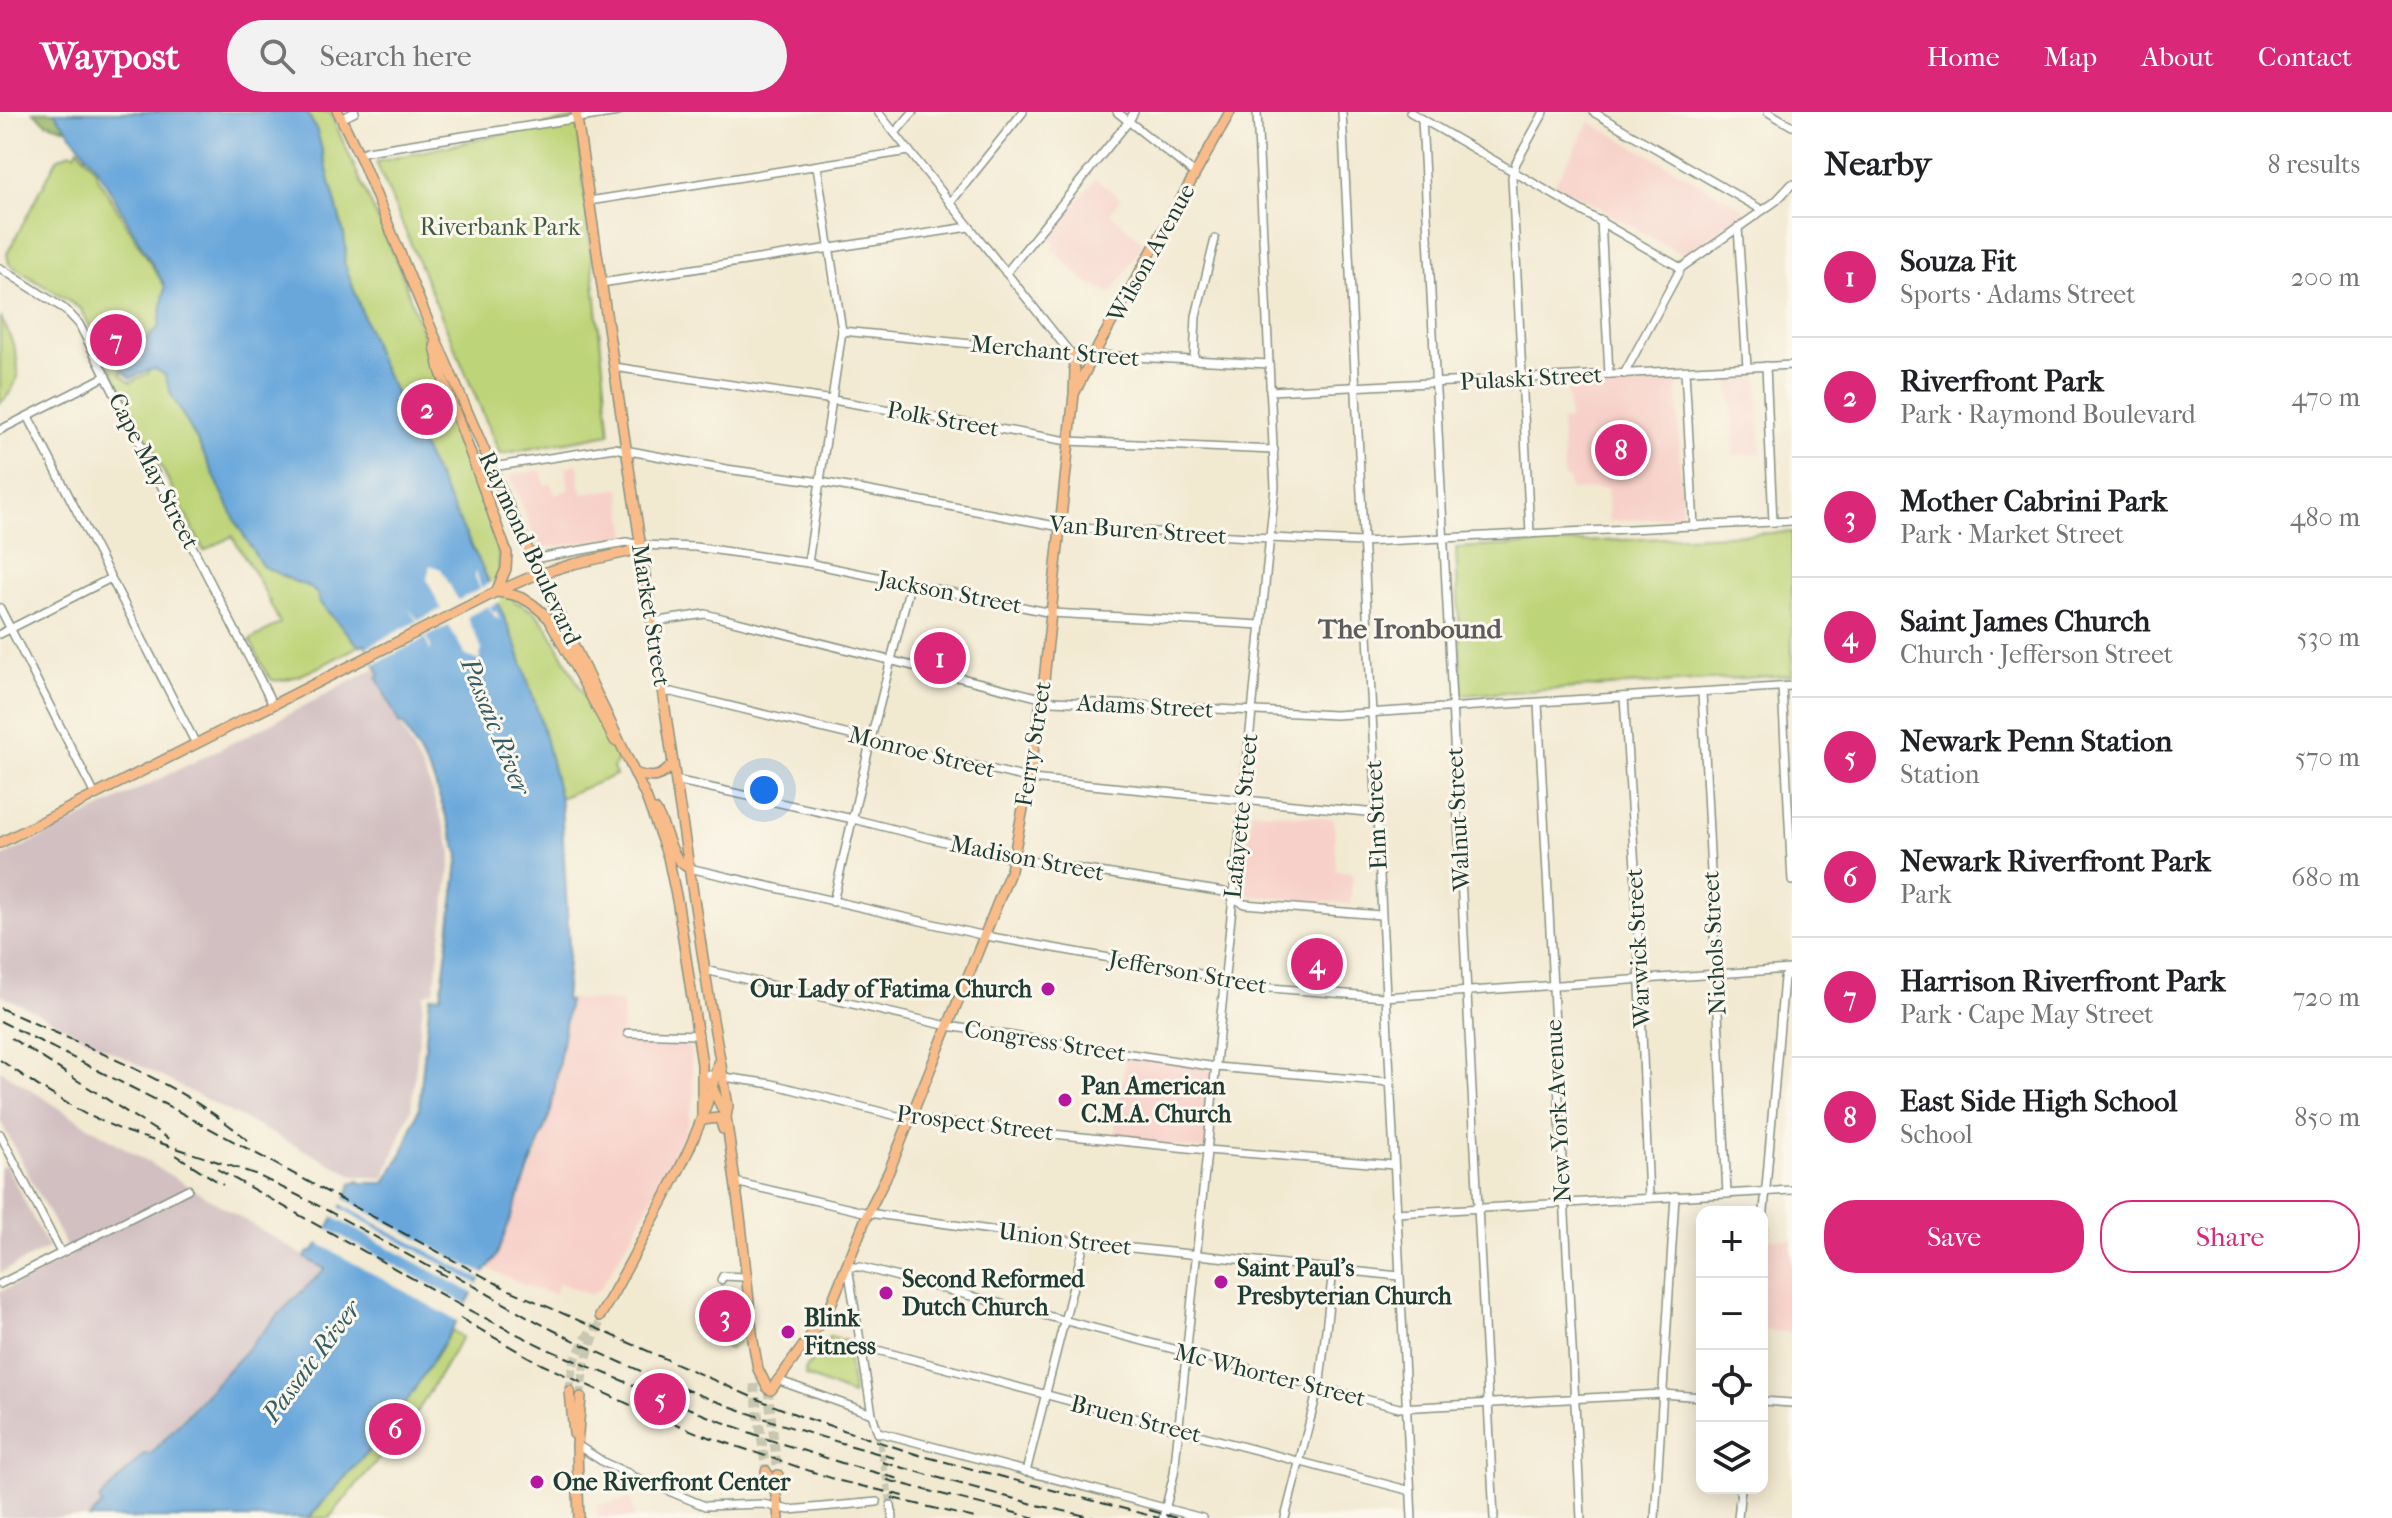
<!DOCTYPE html>
<html lang="en">
<head>
<meta charset="utf-8">
<style>
  body { margin:0; font-family:"IM FELL French Canon",serif; background:#f2f2f2; color:#202124 }
  .controls { position:absolute; right:24px; bottom:24px; display:grid; overflow:hidden; border-radius:16px; box-shadow:0 4px 20px #0003 }
  .controls button { width:72px; height:72px; display:grid; place-items:center; padding:0; border:0; border-bottom:2px solid #e0e0e0; background:#fff; color:#202124; font:40px sans-serif }
  .you { position:absolute; left:764px; top:678px; width:28px; height:28px; margin:-20px; border:6px solid #fff; border-radius:50%; background:#1a73e8; box-shadow:0 0 0 12px #1a73e833 }
  .badge { display:grid; place-items:center; width:52px; height:52px; border-radius:50%; background:#db2777; color:#fff; font-size:26px; font-weight:700 }
  .pin { position:absolute; translate:-50% -50%; border:4px solid #fff; box-shadow:0 2px 8px #0006 }
  .list { margin:0; padding:0; list-style:none }
  h2 { display:flex; justify-content:space-between; align-items:center; height:104px; margin:0; padding:0 32px; font-size:34px }
  h2 small { font-size:26px; font-weight:400; color:#757577 }
  .list li { display:grid; grid-template-columns:52px 1fr auto; gap:24px; align-items:center; box-sizing:border-box; height:120px; padding:0 32px; border-top:2px solid #e0e0e0 }
  .list b { display:block; font-size:30px; white-space:nowrap }
  .list p { margin:0; font-size:26px; white-space:nowrap; color:#757577 }
  .list em { font-size:26px; font-style:normal; color:#757577 }
  .actions { display:flex; gap:16px; padding:24px 32px }
  .actions a { flex:1; padding:18px 0; border:2px solid #db2777; border-radius:32px; text-align:center; font-size:28px; color:#db2777 }
  .actions .main { background:#db2777; color:#fff }
  .icon { flex:none; width:44px; height:44px; fill:none; stroke:currentColor; stroke-width:2; stroke-linecap:round; stroke-linejoin:round }
  .map { position:relative; flex:none; width:1792px; height:1406px; overflow:hidden }
  header { display:flex; align-items:center; gap:48px; box-sizing:border-box; height:112px; padding:0 40px; background:#db2777; color:#fff }
  header strong { font-size:38px }
  nav { display:flex; gap:44px; margin-inline-start:auto; font-size:28px }
  .search { width:560px; height:72px; background:#f2f2f2; display:flex; align-items:center; gap:20px; box-sizing:border-box; padding:0 28px; border-radius:44px; color:#757577; font-size:30px }
  main { display:flex }
  aside { flex:1; background:#fff }
  .map>svg:first-child { display:block }
  .built { fill:#f7d1c9 }
  .industrial { fill:#d2bfc1 }
  .green { fill:#bed478; stroke:#6e8856; stroke-width:2 }
  .forest { fill:#96b668; stroke:#5a7a4e; stroke-width:2 }
  .water { fill:#69a7db; stroke:#447288; stroke-width:2 }
  .pier { fill:#f2e9d1 }
  .lines { fill:none; stroke-linecap:round; stroke-linejoin:round }
  .minor-tunnel { stroke:#c8c7b2; stroke-width:7; stroke-dasharray:7 3.5; stroke-linecap:butt }
  .major-tunnel { stroke:#c8c7b2; stroke-width:9; stroke-dasharray:9 4.5; stroke-linecap:butt }
  .minor-casing { stroke:#889382; stroke-width:10 }
  .major-casing { stroke:#889382; stroke-width:12 }
  .minor { stroke:#fff; stroke-width:7 }
  .major { stroke:#f9bc89; stroke-width:9 }
  .rail { stroke:#1f3d34; stroke-width:2; stroke-dasharray:12 6; stroke-linecap:butt }
  .major-bridge-casing { stroke:#889382; stroke-width:12; stroke-linecap:butt }
  .major-bridge { stroke:#f9bc89; stroke-width:9 }
  .poi-dot { fill:#b5179e; stroke:#fbf7ec; stroke-width:3 }
  .labels { text-anchor:middle; stroke-width:6; stroke-linejoin:round; paint-order:stroke }
  .park-label { font-size:24px; fill:#3f5b42; stroke:#fbf7ec }
  .street-label { font-size:24px; fill:#1f3d34; stroke:#fbf7ec }
  .poi-label { font-size:24px; font-weight:bold; fill:#1f3d34; stroke:#fbf7ec; text-anchor:start }
  .water-label { font-size:26px; font-style:italic; fill:#355d66; stroke:#fbf7ec }
  .quarter-label { font-size:28px; font-weight:bold; fill:#5d5c5e; stroke:#fbf7ec }
</style>
</head>
<body>
<header>
<strong>Waypost</strong>
<div class="search"><svg class="icon" aria-label="search" viewBox="0 0 24 24"><circle cx="10" cy="10" r="6"/><path d="M15 15l6 6"/></svg>Search here</div>
<nav><a>Home</a><a>Map</a><a>About</a><a>Contact</a></nav>
</header>
<main>
<div class="map">
<svg width="1792" height="1406" viewBox="0 0 1792 1406">
  <rect width="100%" height="100%" fill="#fbf7ec"/>
  <filter id="ink" filterUnits="userSpaceOnUse"><feTurbulence type="fractalNoise" baseFrequency=".0125" numOctaves="2"/><feDisplacementMap in="SourceGraphic" scale="16" xChannelSelector="R" yChannelSelector="G"/><feConvolveMatrix kernelMatrix="1 2 1 2 8 2 1 2 1" color-interpolation-filters="sRGB"/></filter>
  <filter id="wash" filterUnits="userSpaceOnUse"><feTurbulence type="fractalNoise" baseFrequency=".006" numOctaves="4" result="noise"/><feDisplacementMap in="SourceGraphic" scale="32" xChannelSelector="R" yChannelSelector="G"/><feGaussianBlur stdDeviation="1.8" result="paint"/><feColorMatrix in="noise" values="0 0 0 0 0 0 0 0 0 0 0 0 0 0 0 0 0 1.4 0 .05"/><feComposite in="paint" operator="in"/></filter>
  <g filter="url(#wash)">
    <rect width="100%" height="100%" fill="#f2e9d1"/>
    <!-- built -->
    <g class="built">
      <polygon points="1590,10 1743,96 1743,101 1683,143 1555,71"/>
      <polygon points="1096,67 1121,87 1110,102 1144,130 1112,182 1085,169 1058,143 1058,141 1052,136 1056,132 1048,124"/>
      <polygon points="1758,265 1761,342 1734,343 1730,267"/>
      <polygon points="1677,270 1682,405 1609,409 1607,376 1570,378 1569,367 1564,367 1561,309 1569,308 1567,274"/>
      <polygon points="578,352 580,369 579,370 583,382 620,376 627,424 540,436 509,363 541,358 545,373 551,372 556,383 569,377 566,355"/>
      <polygon points="1252,699 1334,707 1336,759 1353,761 1350,792 1243,783"/>
      <polygon points="571,887 623,890 622,928 689,931 692,955 694,984 688,1011 679,1033 634,1120 600,1177 591,1183 559,1171 554,1182 531,1176 489,1157 496,1145 542,1029 553,990"/>
      <polygon points="1126,941 1216,955 1207,1038 1114,1025"/>
      <polygon points="1765,1126 1792,1128 1792,1221 1762,1218 1762,1161"/>
      <polygon points="631,1387 634,1406 597,1406 597,1393"/>
    </g>
    <!-- industrial -->
    <g class="industrial">
      <polygon points="376,556 380,564 377,566 430,673 452,740 434,879 424,882 411,997 384,1066 355,1064 0,882 0,746 260,617"/>
      <polygon points="0,958 75,1006 326,1157 283,1198 151,1342 144,1342 100,1388 103,1393 89,1406 0,1406 0,1180 71,1144 0,1008"/>
      <polygon points="6,1053 48,1136 0,1161 0,1056"/>
    </g>
    <!-- green -->
    <g class="green">
      <polygon points="307,0 330,0 400,157 498,436 499,459 514,489 535,500 548,516 619,648 613,656 616,663 560,686 542,613 517,535 483,457 379,248 344,150 346,138 344,122 317,19"/>
      <polygon points="577,6 610,322 500,342 376,50"/>
      <path d="M78,36L95,57L98,66L165,175L159,215L124,249L119,247L122,263L130,270L149,261L148,258L155,257L165,263L171,282L197,328L262,454L300,472C310,472 319,482 320,491L359,534C338,544 294,572 272,568L265,559L250,528L280,511L259,469L232,424L204,439L81,197L9,152L7,142L57,47L71,40L75,42Z"/>
      <path d="M0,204C15,232 31,266 0,291Z"/>
      <polygon points="1792,420 1792,563 1462,583 1456,436"/>
      <polygon points="723,1184 734,1186 739,1230 729,1237 708,1227 706,1221"/>
      <polygon points="452,1218 462,1225 416,1302 329,1406 309,1406 379,1327 408,1287"/>
      <polygon points="830,1224 846,1229 853,1281 852,1283 806,1264 805,1258"/>
    </g>
    <!-- forest -->
    <polygon class="forest" points="33,0 54,0 67,17 47,11"/>
    <!-- water -->
    <path class="water" d="M54,0H307L317,19L344,123L346,138L344,150L379,248L483,457L517,535L542,613L561,691L569,835L565,888L569,889L551,999L496,1145L483,1162L451,1219L402,1297L379,1327L309,1406H89L102,1393L99,1388L144,1342H151L283,1198L325,1157L305,1146L307,1141L314,1139L346,1087L351,1072L359,1069L361,1071H385L404,1037L419,996L430,885L441,884L459,743L433,666L403,612L400,613L377,566L380,563L365,532L359,534L320,491C319,482 310,472 300,472L262,454L237,412L197,328L171,282L165,263L155,257L148,258L131,266L123,259L124,249L159,215L165,174L97,56Z"/>
    <!-- pier -->
    <g class="pier">
      <polygon points="430,453 441,457 458,488 480,477 475,465 476,459 481,476 493,469 502,489 490,494 493,500 496,499 500,508 495,505 488,494 467,505 482,537 479,549 466,544 449,514 427,525 431,535 430,540 426,526 375,552 367,535 417,509 408,497 419,508 441,497 427,467"/>
      <polygon points="343,1086 463,1151 487,1163 484,1169 377,1112 339,1091"/>
      <polygon points="337,1094 481,1174 476,1183 331,1104"/>
      <polygon points="325,1115 470,1194 461,1211 316,1130"/>
    </g>
  </g>
  <g filter="url(#ink)">
    <g class="lines">
      <!-- minor-tunnel -->
      <polyline class="minor-tunnel" points="878,1321 891,1393"/>
      <!-- major-tunnel -->
      <g class="major-tunnel">
        <polyline points="754,1272 766,1359"/>
        <polyline points="768,1277 778,1363"/>
        <path d="M570,1279C570,1254 580,1234 594,1214"/>
        <path d="M581,1285C581,1255 591,1232 602,1205"/>
      </g>
      <defs>
        <g id="minor">
          <polyline points="878,0 1071,242"/>
          <polyline points="1117,0 1195,62"/>
          <polyline points="1342,0 1412,1406"/>
          <polyline points="1410,0 1681,156"/>
          <polyline points="1593,0 1762,98"/>
          <polyline points="1768,0 1792,14"/>
          <polyline points="341,7 355,0"/>
          <polyline points="1422,7 1494,1406"/>
          <polyline points="895,21 913,0"/>
          <polyline points="359,42 367,39 618,0"/>
          <polyline points="589,89 909,39"/>
          <polyline points="950,91 1023,0"/>
          <polyline points="1601,108 1609,262"/>
          <polyline points="1738,115 1747,255"/>
          <polyline points="0,156 66,198 79,212 273,593"/>
          <polyline points="1006,161 1129,9 1134,0"/>
          <polyline points="601,171 969,115"/>
          <polyline points="842,219 1071,242"/>
          <polyline points="1095,243 1269,252"/>
          <polyline points="1194,248 1196,204 1215,127"/>
          <polyline points="1766,254 1773,410"/>
          <polyline points="614,255 833,288 1068,329 1274,338"/>
          <polyline points="1685,259 1694,414"/>
          <polyline points="1624,262 1681,156 1776,89 1792,72"/>
          <polyline points="1270,279 1792,253"/>
          <polyline points="28,304 196,632"/>
          <polyline points="0,318 106,264"/>
          <polyline points="492,355 614,336 726,357 821,370 1061,415 1270,426 1362,430 1792,409"/>
          <polyline points="1530,422 1512,65 1516,51 1544,0"/>
          <polyline points="533,447 626,430 640,433 695,435 808,451 1052,501 1261,513"/>
          <polyline points="808,451 842,219 817,54"/>
          <polyline points="0,496 95,683"/>
          <polyline points="652,510 705,502 1053,589 1335,603 1792,574"/>
          <polyline points="0,522 111,466"/>
          <polyline points="1782,575 1792,769"/>
          <polyline points="1702,580 1727,1082"/>
          <polyline points="662,581 672,580 1031,667 1376,701"/>
          <polyline points="1624,585 1635,755 1649,1086"/>
          <polyline points="1538,591 1581,1406"/>
          <polyline points="675,668 853,707 1005,745 1224,780 1244,792 1380,803"/>
          <polyline points="689,756 986,824 1217,865 1232,873 1384,885 1790,857"/>
          <polyline points="833,790 871,627 910,473"/>
          <polyline points="705,858 948,914 1216,955 1389,970"/>
          <polyline points="628,921 699,923"/>
          <polyline points="703,962 772,972 909,1007 1207,1038 1394,1053"/>
          <polyline points="0,1022 61,1141"/>
          <polyline points="735,1070 868,1101 1084,1131 1399,1164"/>
          <polyline points="1396,1101 1792,1078"/>
          <polyline points="1762,1122 1784,866 1791,857"/>
          <polyline points="721,1168 723,1164 745,1165"/>
          <polyline points="0,1172 188,1077"/>
          <polyline points="862,1234 1411,1379"/>
          <polyline points="777,1268 872,1302"/>
          <polyline points="1762,1289 1792,1291"/>
          <polyline points="878,1320 1202,1406"/>
          <polyline points="878,1321 872,1302 848,1155 860,1155 1399,1296 1663,1282 1702,1285"/>
          <polyline points="577,1333 605,1351 630,1362"/>
          <polyline points="1026,1360 1084,1131"/>
          <polyline points="635,1365 705,1394 763,1392 789,1398 877,1390"/>
          <polyline points="891,1393 893,1406"/>
          <polyline points="1163,1406 1174,1362 1275,375 1257,0"/>
          <polyline points="1285,1406 1320,1269 1333,1158"/>
          <polyline points="1655,1406 1675,1084"/>
          <polyline points="1738,1406 1741,1376"/>
        </g>
        <g id="major">
          <polyline points="338,0 362,49 428,209 523,427 646,685 668,745 678,793 702,952 702,1008"/>
          <polyline points="576,0 673,651 709,885 726,982 728,994 726,1005"/>
          <polyline points="435,234 440,258 507,441 506,457 496,480"/>
          <polyline points="1075,280 1100,231 1230,0"/>
          <polyline points="573,452 628,440 640,433"/>
          <path d="M496,480C520,482 533,490 549,507L615,629"/>
          <path d="M635,661C651,667 662,667 673,651"/>
          <path d="M655,698C668,716 668,746 689,756"/>
          <polyline points="0,731 496,480 533,464"/>
          <polyline points="703,966 713,977 726,1005 741,1112 753,1229 758,1257 768,1277"/>
          <polyline points="702,1008 718,1006 721,1010 723,1017"/>
          <path d="M600,1204C618,1174 634,1143 651,1111C679,1060 706,1009 718,951"/>
          <polyline points="771,1278 828,1200 868,1101 889,1059 1011,758 1029,666 1043,578 1074,282 1075,258 1071,242 1095,243"/>
          <polyline points="570,1279 574,1322"/>
          <polyline points="766,1359 775,1376"/>
          <polyline points="778,1363 775,1376 779,1406"/>
          <polyline points="578,1372 577,1333 581,1285"/>
          <polyline points="578,1380 579,1406"/>
        </g>
      </defs>
      <!-- minor casing -->
      <use href="#minor" class="minor-casing"/>
      <!-- major casing -->
      <use href="#major" class="major-casing"/>
      <!-- minor -->
      <use href="#minor" class="minor"/>
      <!-- major -->
      <use href="#major" class="major"/>
      <!-- rail -->
      <g class="rail">
        <path d="M0,896C85,935 178,968 250,1030"/>
        <polyline points="0,909 172,996 503,1175 752,1285 800,1304 919,1343 1159,1406"/>
        <polyline points="11,926 169,1027"/>
        <polyline points="0,948 41,976 85,1002 124,1019 255,1062 323,1096 446,1164"/>
        <polyline points="176,1043 223,1073"/>
        <polyline points="217,1057 467,1197 547,1237 707,1304 767,1327 845,1352 899,1367"/>
        <path d="M439,1154C479,1176 517,1200 557,1220C664,1274 779,1315 895,1346"/>
        <polyline points="460,1206 541,1252 637,1296 700,1322 840,1369 904,1384"/>
        <polyline points="882,1350 1033,1392 1095,1406"/>
        <polyline points="887,1368 1035,1406"/>
        <polyline points="892,1386 975,1406"/>
        <polyline points="1148,1398 1176,1406"/>
      </g>
      <defs>
        <polyline id="major-bridge" points="533,464 573,452"/>
      </defs>
      <!-- major-bridge casing -->
      <use href="#major-bridge" class="major-bridge-casing"/>
      <!-- major-bridge -->
      <use href="#major-bridge" class="major-bridge"/>
    </g>
  </g>
  <!-- markers -->
  <g class="poi-dot">
    <circle cx="1048" cy="877" r="8"/>
    <circle cx="1065" cy="988" r="8"/>
    <circle cx="1221" cy="1170" r="8"/>
    <circle cx="886" cy="1181" r="8"/>
    <circle cx="788" cy="1220" r="8"/>
    <circle cx="537" cy="1370" r="8"/>
  </g>
  <g class="labels">
    <!-- park labels -->
    <g class="park-label">
      <text x="500" y="123">Riverbank Park</text>
    </g>
    <!-- street labels -->
    <g class="street-label">
      <text transform="translate(1151 141) rotate(-61)" y="8">Wilson Avenue</text>
      <text transform="translate(1055 239) rotate(5)" y="8">Merchant Street</text>
      <text transform="translate(1531 266) rotate(-3)" y="8">Pulaski Street</text>
      <text transform="translate(943 307) rotate(10)" y="8">Polk Street</text>
      <text transform="translate(154 359) rotate(63)" y="8">Cape May Street</text>
      <text transform="translate(1138 418) rotate(4)" y="8">Van Buren Street</text>
      <text transform="translate(530 436) rotate(65)" y="8">Raymond Boulevard</text>
      <text transform="translate(950 480) rotate(11)" y="8">Jackson Street</text>
      <text transform="translate(651 503) rotate(81)" y="8">Market Street</text>
      <text transform="translate(1145 594) rotate(3)" y="8">Adams Street</text>
      <text transform="translate(1033 632) rotate(-81)" y="8">Ferry Street</text>
      <text transform="translate(922 640) rotate(14)" y="8">Monroe Street</text>
      <text transform="translate(1376 703) rotate(-93)" y="8">Elm Street</text>
      <text transform="translate(1241 704) rotate(-84)" y="8">Lafayette Street</text>
      <text transform="translate(1458 707) rotate(-93)" y="8">Walnut Street</text>
      <text transform="translate(1027 746) rotate(11)" y="8">Madison Street</text>
      <text transform="translate(1714 831) rotate(-93)" y="8">Nichols Street</text>
      <text transform="translate(1638 836) rotate(-93)" y="8">Warwick Street</text>
      <text transform="translate(1188 860) rotate(10)" y="8">Jefferson Street</text>
      <text transform="translate(1045 929) rotate(9)" y="8">Congress Street</text>
      <text transform="translate(1558 999) rotate(-93)" y="8">New York Avenue</text>
      <text transform="translate(975 1011) rotate(7)" y="8">Prospect Street</text>
      <text transform="translate(1065 1127) rotate(7)" y="8">Union Street</text>
      <text transform="translate(1270 1263) rotate(14)" y="8">Mc Whorter Street</text>
      <text transform="translate(1136 1307) rotate(14)" y="8">Bruen Street</text>
    </g>
    <!-- poi labels -->
    <g class="poi-label">
      <text x="1032" y="885" text-anchor="end">Our Lady of Fatima Church</text>
      <text x="1081" y="982">Pan American<tspan x="1081" dy="28">C.M.A. Church</tspan></text>
      <text x="1237" y="1164">Saint Paul's<tspan x="1237" dy="28">Presbyterian Church</tspan></text>
      <text x="902" y="1175">Second Reformed<tspan x="902" dy="28">Dutch Church</tspan></text>
      <text x="804" y="1214">Blink<tspan x="804" dy="28">Fitness</tspan></text>
      <text x="553" y="1378">One Riverfront Center</text>
    </g>
    <!-- water labels -->
    <g class="water-label">
      <text transform="translate(496 614) rotate(68)" y="9">Passaic River</text>
      <text transform="translate(311 1249) rotate(-53)" y="9">Passaic River</text>
    </g>
    <!-- quarter labels -->
    <g class="quarter-label">
      <text x="1410" y="526">The Ironbound</text>
    </g>
  </g>
</svg>
<div class="controls">
<button>+</button>
<button>−</button>
<button><svg class="icon" aria-label="locate" viewBox="0 0 24 24"><circle cx="12" cy="12" r="6"/><path d="M12 2v4M12 18v4M2 12h4M18 12h4"/></svg></button>
<button><svg class="icon" aria-label="layers" viewBox="0 0 24 24"><path d="M12 4l9 5-9 5-9-5zM3 14l9 5 9-5"/></svg></button>
</div>
<div class="you"></div>
<div class="pin badge" style="left:940px;top:546px">1</div>
<div class="pin badge" style="left:427px;top:297px">2</div>
<div class="pin badge" style="left:725px;top:1204px">3</div>
<div class="pin badge" style="left:1317px;top:852px">4</div>
<div class="pin badge" style="left:660px;top:1287px">5</div>
<div class="pin badge" style="left:395px;top:1317px">6</div>
<div class="pin badge" style="left:116px;top:228px">7</div>
<div class="pin badge" style="left:1621px;top:338px">8</div>
</div>
<aside>
<h2>Nearby<small>8 results</small></h2>
<ul class="list">
<li><span class="badge">1</span><div><b>Souza Fit</b><p>Sports · Adams Street</p></div><em>200 m</em></li>
<li><span class="badge">2</span><div><b>Riverfront Park</b><p>Park · Raymond Boulevard</p></div><em>470 m</em></li>
<li><span class="badge">3</span><div><b>Mother Cabrini Park</b><p>Park · Market Street</p></div><em>480 m</em></li>
<li><span class="badge">4</span><div><b>Saint James Church</b><p>Church · Jefferson Street</p></div><em>530 m</em></li>
<li><span class="badge">5</span><div><b>Newark Penn Station</b><p>Station</p></div><em>570 m</em></li>
<li><span class="badge">6</span><div><b>Newark Riverfront Park</b><p>Park</p></div><em>680 m</em></li>
<li><span class="badge">7</span><div><b>Harrison Riverfront Park</b><p>Park · Cape May Street</p></div><em>720 m</em></li>
<li><span class="badge">8</span><div><b>East Side High School</b><p>School</p></div><em>850 m</em></li>
</ul>
<div class="actions"><a class="main">Save</a><a>Share</a></div>
</aside>
</main>
</body>
</html>
